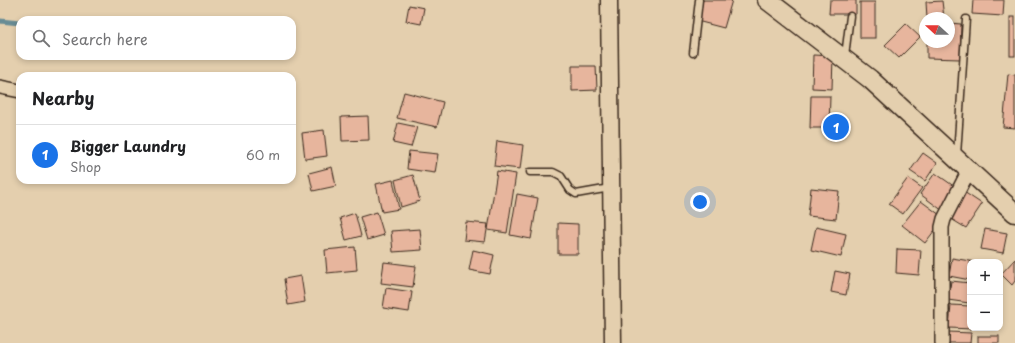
<!DOCTYPE html>
<html lang="en">
<head>
<meta charset="utf-8">
<style>
  body { margin:0; font-family:"Playpen Sans",sans-serif; background:#f2f2f2; color:#202124 }
  .controls { position:absolute; right:12px; bottom:12px; display:grid; overflow:hidden; border-radius:8px; box-shadow:0 2px 6px #0003 }
  .controls button { width:36px; height:36px; display:grid; place-items:center; padding:0; border:0; border-bottom:1px solid #e0e0e0; background:#fff; color:#202124; font:20px sans-serif }
  .compass { position:absolute; left:919px; top:12px; width:36px; height:36px; border-radius:50%; background:#fff; box-shadow:0 2px 6px #0003; rotate:291deg }
  .you { position:absolute; left:700px; top:202px; width:14px; height:14px; margin:-10px; border:3px solid #fff; border-radius:50%; background:#1a73e8; box-shadow:0 0 0 6px #1a73e833 }
  .badge { display:grid; place-items:center; width:26px; height:26px; border-radius:50%; background:#1a73e8; color:#fff; font-size:13px; font-weight:700 }
  .pin { position:absolute; translate:-50% -50%; border:2px solid #fff; box-shadow:0 1px 4px #0006 }
  .list { margin:0; padding:0; list-style:none }
  h2 { display:flex; justify-content:space-between; align-items:center; height:52px; margin:0; padding:0 16px; font-size:17px }
  h2 small { font-size:13px; font-weight:400; color:#757577 }
  .list li { display:grid; grid-template-columns:26px 1fr auto; gap:12px; align-items:center; box-sizing:border-box; height:60px; padding:0 16px; border-top:1px solid #e0e0e0 }
  .list b { display:block; font-size:15px; white-space:nowrap }
  .list p { margin:0; font-size:13px; white-space:nowrap; color:#757577 }
  .list em { font-size:13px; font-style:normal; color:#757577 }
  .icon { flex:none; width:22px; height:22px; fill:none; stroke:currentColor; stroke-width:2; stroke-linecap:round; stroke-linejoin:round }
  .map { position:relative; flex:none; width:1015px; height:343px; overflow:hidden }
  .search { position:absolute; background:#fff; box-shadow:0 2px 6px #0003; left:16px; top:16px; width:280px; height:44px; display:flex; align-items:center; gap:10px; box-sizing:border-box; padding:0 14px; border-radius:12px; color:#757577; font-size:15px }
  .panel { position:absolute; background:#fff; box-shadow:0 2px 6px #0003; left:16px; top:72px; width:280px; height:112px; border-radius:12px }
  .map>svg:first-child { display:block }
  .lines { fill:none; stroke-linecap:round; stroke-linejoin:round }
  .stream { stroke:#678c95; stroke-width:5 }
  .building { fill:#e7b59d; stroke:#3b2a1e }
  .service-casing { stroke:#3b2a1e; stroke-width:9 }
  .minor-casing { stroke:#3b2a1e; stroke-width:16 }
  .tertiary-casing { stroke:#3b2a1e; stroke-width:19 }
  .secondary-casing { stroke:#3b2a1e; stroke-width:21 }
  .service { stroke:#e4cfae; stroke-width:6 }
  .minor { stroke:#e4cfae; stroke-width:13 }
  .tertiary { stroke:#e4cfae; stroke-width:16 }
  .secondary { stroke:#e4cfae; stroke-width:18 }
</style>
</head>
<body>
<div class="map">
<svg width="1015" height="343" viewBox="0 0 1015 343">
  <rect width="100%" height="100%" fill="#e4cfae"/>
  <filter id="ink" filterUnits="userSpaceOnUse"><feTurbulence type="fractalNoise" baseFrequency=".025" numOctaves="2"/><feDisplacementMap in="SourceGraphic" scale="8" xChannelSelector="R" yChannelSelector="G"/><feConvolveMatrix kernelMatrix="1 2 1 2 8 2 1 2 1" color-interpolation-filters="sRGB"/></filter>
  <g filter="url(#ink)">
    <g class="lines">
      <!-- stream -->
      <polyline class="stream" points="0,21 20,23"/>
    </g>
    <!-- building -->
    <g class="building">
      <polygon points="703,0 732,0 724,28 697,21"/>
      <polygon points="830,0 856,0 856,14 829,14"/>
      <polygon points="973,0 1004,0 1003,16 972,14"/>
      <polygon points="942,1 944,18 927,18 926,2"/>
      <rect x="860" y="2" width="15" height="36"/>
      <polygon points="409,5 424,8 421,24 406,21"/>
      <rect x="1010" y="17" width="5" height="39"/>
      <polygon points="949,23 961,24 960,59 927,58 927,42 949,42"/>
      <polygon points="906,24 920,37 899,58 885,45"/>
      <polygon points="813,55 833,56 832,89 812,88"/>
      <polygon points="572,66 596,66 597,90 572,91"/>
      <polygon points="1008,74 1015,75 1015,128 1003,127"/>
      <polygon points="404,92 443,102 437,127 397,118"/>
      <polygon points="811,96 830,96 829,128 810,128"/>
      <polygon points="368,116 369,140 342,141 341,117"/>
      <polygon points="398,123 417,127 411,147 393,143"/>
      <polygon points="324,130 327,156 305,159 302,133"/>
      <polygon points="497,141 523,145 520,169 494,166"/>
      <polygon points="409,151 438,154 435,173 407,169"/>
      <polygon points="923,153 937,163 925,181 910,171"/>
      <polygon points="332,167 336,186 313,191 309,173"/>
      <polygon points="497,171 516,174 507,233 488,230"/>
      <polygon points="935,173 958,189 943,211 920,194"/>
      <polygon points="413,175 420,201 401,207 395,180"/>
      <polygon points="908,178 922,188 903,214 889,204"/>
      <polygon points="393,180 399,209 382,212 376,184"/>
      <polygon points="811,188 839,191 836,219 808,216"/>
      <polygon points="964,192 982,204 966,228 948,217"/>
      <polygon points="517,194 538,198 531,239 510,235"/>
      <polygon points="921,201 944,218 925,243 902,225"/>
      <polygon points="377,212 384,235 367,240 360,217"/>
      <polygon points="355,213 361,236 346,240 340,218"/>
      <polygon points="466,222 488,224 485,242 464,240"/>
      <polygon points="558,223 578,224 578,254 558,254"/>
      <polygon points="816,227 846,234 841,257 811,250"/>
      <polygon points="420,229 422,250 393,252 391,231"/>
      <polygon points="985,229 1007,233 1003,253 981,249"/>
      <polygon points="355,247 357,270 327,273 325,250"/>
      <polygon points="897,249 921,250 919,275 896,273"/>
      <polygon points="473,250 494,255 490,274 469,270"/>
      <polygon points="952,258 976,262 970,262 970,280 949,276"/>
      <polygon points="1015,259 1015,281 1012,285 1001,274"/>
      <polygon points="384,262 416,266 413,287 381,283"/>
      <polygon points="835,271 850,274 846,295 831,292"/>
      <polygon points="301,276 305,302 288,305 284,279"/>
      <polygon points="951,281 970,283 969,303 948,300"/>
      <polygon points="386,288 412,292 409,312 383,308"/>
      <polygon points="951,305 970,306 970,328 972,328 972,329 949,328"/>
      <polygon points="949,332 971,333 970,343 948,343"/>
      <rect x="978" y="336" width="21" height="7"/>
    </g>
    <g class="lines">
      <defs>
        <g id="service">
          <polyline points="693,53 699,0"/>
          <polyline points="845,56 850,16"/>
          <polyline points="957,155 966,19"/>
          <polyline points="530,172 553,172 561,176 570,190 576,194 610,188"/>
        </g>
        <g id="minor">
          <polyline points="0,87 20,91"/>
          <polyline points="942,343 942,227 944,219 969,170"/>
        </g>
        <polyline id="tertiary" points="609,0 613,343"/>
        <polyline id="secondary" points="767,0 870,79 1015,213"/>
      </defs>
      <!-- service casing -->
      <use href="#service" class="service-casing"/>
      <!-- minor casing -->
      <use href="#minor" class="minor-casing"/>
      <!-- tertiary casing -->
      <use href="#tertiary" class="tertiary-casing"/>
      <!-- secondary casing -->
      <use href="#secondary" class="secondary-casing"/>
      <!-- service -->
      <use href="#service" class="service"/>
      <!-- minor -->
      <use href="#minor" class="minor"/>
      <!-- tertiary -->
      <use href="#tertiary" class="tertiary"/>
      <!-- secondary -->
      <use href="#secondary" class="secondary"/>
    </g>
  </g>
</svg>
<div class="controls">
<button>+</button>
<button>−</button>
</div>
<svg class="compass" viewBox="-18 -18 36 36"><path d="M0-13l5 13h-10z" fill="#e53935"/><path d="M0 13l5-13h-10z" fill="#757577"/></svg>
<div class="you"></div>
<div class="pin badge" style="left:836px;top:127px">1</div>
<div class="search"><svg class="icon" aria-label="search" viewBox="0 0 24 24"><circle cx="10" cy="10" r="6"/><path d="M15 15l6 6"/></svg>Search here</div>
<section class="panel">
<h2>Nearby<small></small></h2>
<ul class="list">
<li><span class="badge">1</span><div><b>Bigger Laundry</b><p>Shop</p></div><em>60 m</em></li>
</ul>
</section>
</div>
</body>
</html>
